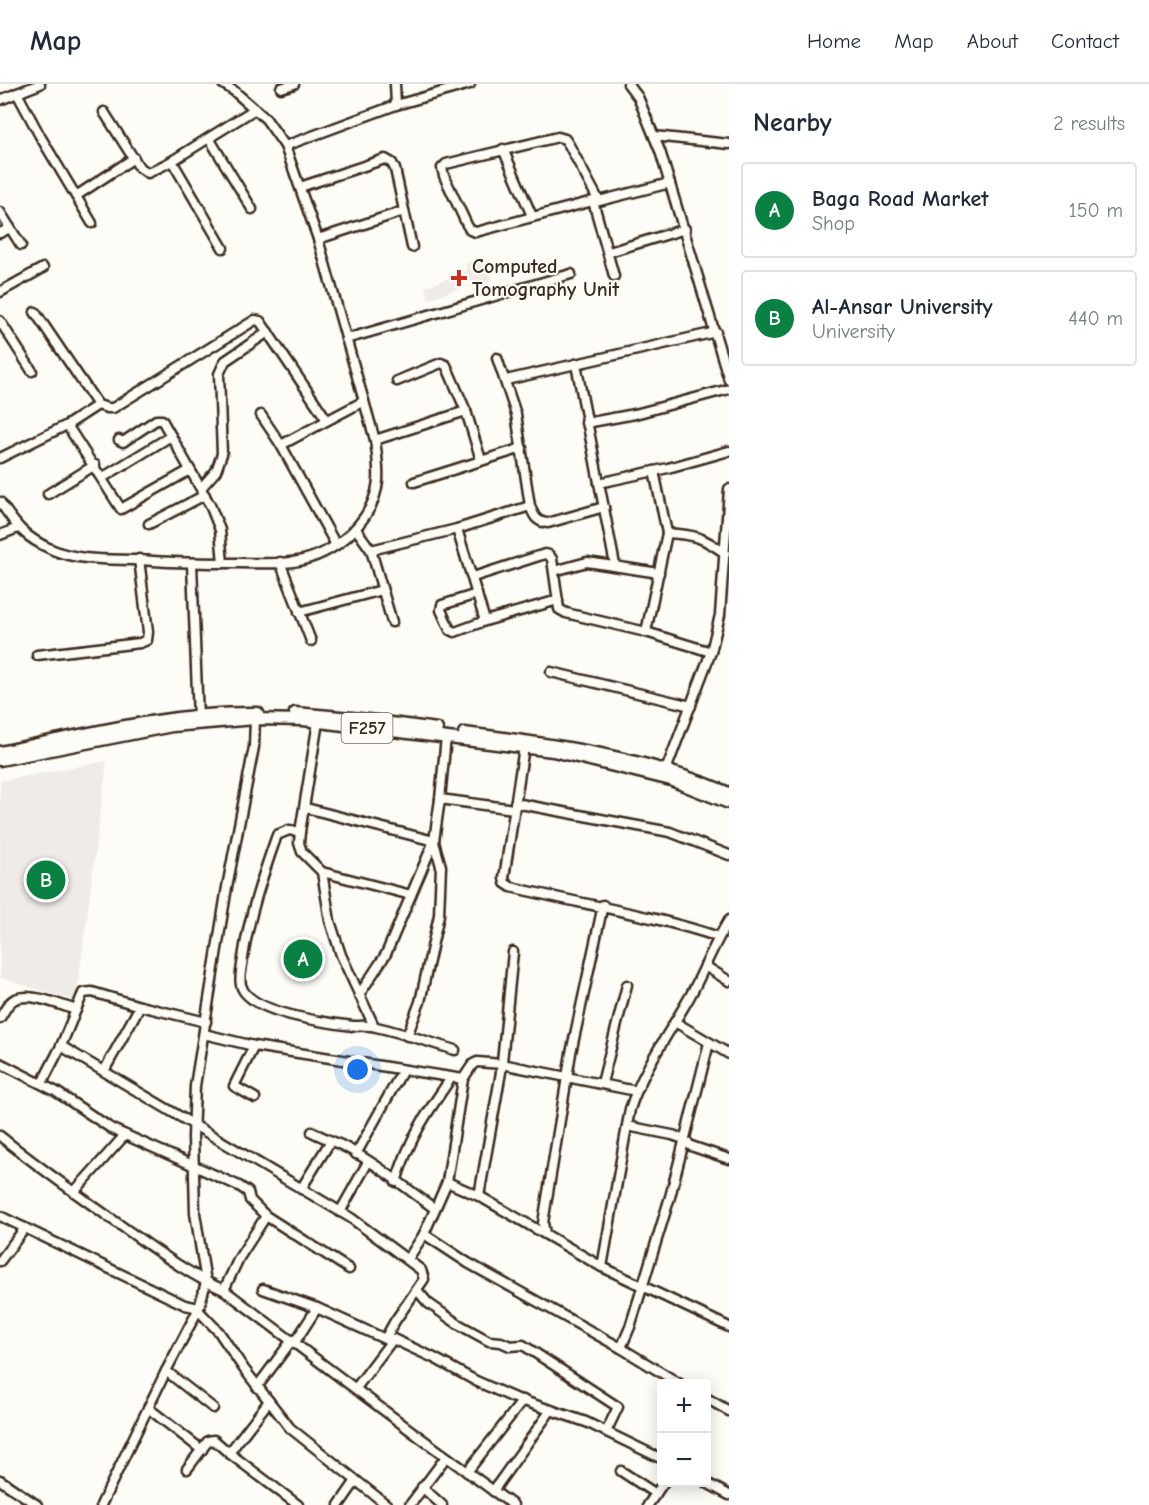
<!DOCTYPE html>
<html lang="en">
<head>
<meta charset="utf-8">
<style>
  body { margin:0; font-family:"Comic Neue",sans-serif; background:#f2f2f3; color:#1f2937 }
  .controls { position:absolute; right:18px; bottom:18px; display:grid; overflow:hidden; border-radius:6px; box-shadow:0 3px 15px #0003 }
  .controls button { width:54px; height:54px; display:grid; place-items:center; padding:0; border:0; border-bottom:2px solid #e0e1e3; background:#fff; color:#1f2937; font:30px sans-serif }
  .you { position:absolute; left:358px; top:986px; width:21px; height:21px; margin:-15px; border:4px solid #fff; border-radius:50%; background:#1a73e8; box-shadow:0 0 0 9px #1a73e833 }
  .badge { display:grid; place-items:center; width:39px; height:39px; border-radius:50%; background:#0b8043; color:#fff; font-size:20px; font-weight:700 }
  .pin { position:absolute; translate:-50% -50%; border:3px solid #fff; box-shadow:0 2px 6px #0006 }
  .list { margin:0; padding:0; list-style:none }
  h2 { display:flex; justify-content:space-between; align-items:center; height:78px; margin:0; padding:0 24px; font-size:26px }
  h2 small { font-size:20px; font-weight:400; color:#747a83 }
  .list li { display:grid; grid-template-columns:39px 1fr auto; gap:18px; align-items:center; box-sizing:border-box; height:96px; margin:0 12px 12px; padding:0 12px; border:2px solid #e0e1e3; border-radius:6px }
  .list b { display:block; font-size:22px; white-space:nowrap }
  .list p { margin:0; font-size:20px; white-space:nowrap; color:#747a83 }
  .list em { font-size:20px; font-style:normal; color:#747a83 }
  .map { position:relative; flex:none; width:729px; height:1421px; overflow:hidden }
  header { display:flex; align-items:center; gap:36px; box-sizing:border-box; height:84px; padding:0 30px; background:#fff; border-bottom:2px solid #e0e1e3 }
  header strong { font-size:28px }
  nav { display:flex; gap:33px; margin-inline-start:auto; font-size:21px }
  main { display:flex }
  aside { flex:1; background:#fff }
  .map>svg:first-child { display:block }
  .built { fill:#efece7 }
  .lines { fill:none; stroke-linecap:round; stroke-linejoin:round }
  .minor-casing { stroke:#3b2a1e; stroke-width:13 }
  .major-casing { stroke:#3b2a1e; stroke-width:15 }
  .minor { stroke:#fdfcf7; stroke-width:8 }
  .major { stroke:#fdfcf7; stroke-width:10 }
  .poi-dot { fill:#c8321e; stroke:#fdfcf7; stroke-width:2 }
  .labels { text-anchor:middle; stroke-width:4.5; stroke-linejoin:round; paint-order:stroke }
  .shield { fill:#fdfcf7; stroke:#75695f; stroke-width:1.5 }
  .shield-label { font-size:18px; font-weight:bold; fill:#3b2a1e }
  .poi-label { font-size:20px; font-weight:bold; fill:#3b2a1e; stroke:#fdfcf7; text-anchor:start }
</style>
</head>
<body>
<header>
<strong>Map</strong>
<nav><a>Home</a><a>Map</a><a>About</a><a>Contact</a></nav>
</header>
<main>
<div class="map">
<svg width="729" height="1421" viewBox="0 0 729 1421">
  <rect width="100%" height="100%" fill="#fdfcf7"/>
  <filter id="ink" filterUnits="userSpaceOnUse"><feTurbulence type="fractalNoise" baseFrequency=".0167" numOctaves="2"/><feDisplacementMap in="SourceGraphic" scale="12" xChannelSelector="R" yChannelSelector="G"/><feConvolveMatrix kernelMatrix="1 2 1 2 8 2 1 2 1" color-interpolation-filters="sRGB"/></filter>
  <g filter="url(#ink)">
    <!-- built -->
    <g class="built">
      <polygon points="476,173 477,176 485,173 492,193 490,194 491,197 473,204 469,194 459,198 460,204 429,215 425,203 467,187 465,180 473,177 473,174"/>
      <polygon points="107,677 76,917 0,894 0,697"/>
    </g>
    <g class="lines">
      <defs>
        <g id="minor">
          <polyline points="395,0 396,21"/>
          <polyline points="628,0 638,13 660,67 729,296"/>
          <polyline points="281,4 294,0"/>
          <polyline points="17,9 40,52 92,139"/>
          <polyline points="0,16 40,0"/>
          <polyline points="104,28 139,83 148,89 172,77 255,25"/>
          <polyline points="654,52 729,60"/>
          <polyline points="209,54 252,125"/>
          <polyline points="285,62 396,21 470,0"/>
          <polyline points="503,65 532,132"/>
          <polyline points="172,77 223,164"/>
          <polyline points="300,103 385,75 392,79 395,85 412,163"/>
          <polyline points="76,112 134,74"/>
          <polyline points="593,117 614,192"/>
          <polyline points="599,117 569,61 565,55 558,53 446,80 442,84 444,92 467,141 470,146 476,148 593,117 599,117 670,99"/>
          <polyline points="0,128 21,161"/>
          <polyline points="0,149 10,144"/>
          <polyline points="318,155 404,127"/>
          <polyline points="609,168 685,145"/>
          <polyline points="0,208 43,184"/>
          <polyline points="35,228 98,321 107,324 113,324 255,236 260,237 327,336"/>
          <polyline points="0,237 32,287"/>
          <polyline points="346,255 571,190"/>
          <path d="M497,274L516,330L530,422C534,432 536,438 548,439L604,423"/>
          <polyline points="576,280 615,481"/>
          <polyline points="506,296 716,248"/>
          <polyline points="397,297 441,279 446,281 466,327 481,376"/>
          <polyline points="261,331 281,361 336,461"/>
          <polyline points="586,339 635,330 729,305"/>
          <polyline points="67,341 121,425 190,386"/>
          <polyline points="119,356 123,358 156,336 162,336 210,421 220,446 223,479"/>
          <polyline points="375,356 466,327"/>
          <polyline points="281,361 364,317"/>
          <polyline points="0,374 67,341 98,321"/>
          <polyline points="102,394 171,352"/>
          <polyline points="414,398 522,364"/>
          <polyline points="599,399 668,384 729,367"/>
          <polyline points="201,404 216,387 222,370 219,290 225,277 268,248"/>
          <polyline points="48,410 95,381"/>
          <path d="M0,418C16,442 25,454 53,466C84,479 120,474 153,477C182,479 210,479 239,479C260,479 283,481 303,476C339,467 374,435 378,397C379,383 377,370 375,356L318,155L285,62L266,35L234,7L223,0"/>
          <polyline points="149,440 205,411"/>
          <polyline points="356,445 371,466 392,538"/>
          <polyline points="457,445 485,537"/>
          <path d="M667,449C696,451 702,453 725,469"/>
          <polyline points="0,451 18,444"/>
          <polyline points="371,466 457,445 530,422"/>
          <polyline points="280,478 311,557"/>
          <polyline points="192,480 198,635"/>
          <polyline points="554,487 587,478 659,489"/>
          <polyline points="473,493 545,470 549,471 552,475 559,525 566,529 646,548 711,568"/>
          <polyline points="477,510 442,521 441,526 450,546 455,548 485,537 558,516"/>
          <polyline points="299,528 382,506"/>
          <polyline points="646,548 667,449 654,387"/>
          <polyline points="37,571 140,559 147,556 148,548 139,475"/>
          <polyline points="551,588 691,622"/>
          <polyline points="318,638 300,748 299,759 302,768 322,788 411,811"/>
          <path d="M524,663L504,794L505,799L511,803C580,820 650,830 719,853"/>
          <polyline points="666,686 711,568 720,531 729,405"/>
          <polyline points="440,715 514,725"/>
          <polyline points="515,719 670,748 729,771"/>
          <polyline points="306,724 434,757"/>
          <path d="M300,748L289,746L277,751C263,791 249,831 243,874C242,883 239,893 241,901C248,929 329,939 353,942C361,942 369,941 376,943C403,949 429,958 455,966"/>
          <polyline points="322,788 330,837 341,871 374,942"/>
          <polyline points="705,882 729,897"/>
          <polyline points="359,911 386,870 434,757 440,715 446,653"/>
          <path d="M0,934C4,928 8,918 15,915C31,908 60,921 76,926"/>
          <polyline points="675,938 729,970"/>
          <polyline points="204,950 254,962 463,995"/>
          <polyline points="407,952 420,918 439,831 441,782 434,758"/>
          <polyline points="61,962 351,1134 421,1186 424,1195 395,1237 385,1255"/>
          <polyline points="254,962 234,1002 255,1014"/>
          <polyline points="0,979 55,1007 112,1045 239,1102 248,1108 250,1116 266,1132 349,1185"/>
          <polyline points="104,987 140,922"/>
          <polyline points="42,999 61,962 83,909 92,908 140,922 206,938"/>
          <polyline points="602,999 627,901"/>
          <polyline points="627,1042 672,1051 684,1055 691,1062 729,1075"/>
          <path d="M312,1048C322,1053 332,1057 341,1061C374,1077 404,1103 434,1124"/>
          <path d="M0,1052C42,1086 86,1117 130,1148C160,1169 190,1191 224,1206L422,1355L513,1421"/>
          <polyline points="356,1070 403,986"/>
          <path d="M396,1098C409,1055 426,1030 451,994"/>
          <polyline points="447,1098 479,1112 602,1183 729,1243"/>
          <polyline points="301,1105 330,1058"/>
          <polyline points="74,1108 125,1051"/>
          <polyline points="479,1112 501,988 513,868"/>
          <polyline points="340,1128 368,1078"/>
          <polyline points="0,1132 185,1221 199,1224"/>
          <polyline points="545,1149 543,1139 571,969 603,821"/>
          <polyline points="424,1150 468,1179 621,1264 680,1300"/>
          <polyline points="408,1175 424,1150 447,1098 463,995 473,980 477,978 502,980 636,1007"/>
          <polyline points="0,1177 25,1144"/>
          <path d="M602,1183L630,1025C643,985 668,951 689,914C703,889 713,861 729,836"/>
          <polyline points="263,1205 317,1224 385,1255 393,1255 434,1274 476,1297 512,1313 586,1338 662,1375"/>
          <polyline points="224,1206 239,1174 266,1132"/>
          <polyline points="417,1206 428,1219 458,1240 489,1257 501,1258 510,1262 523,1261 618,1323 606,1348"/>
          <polyline points="198,1226 219,1248 244,1285 290,1344 387,1421"/>
          <polyline points="295,1258 317,1224"/>
          <polyline points="621,1264 630,1243 670,1113 709,959"/>
          <polyline points="166,1287 213,1324"/>
          <polyline points="257,1303 292,1256"/>
          <polyline points="356,1304 393,1255"/>
          <polyline points="706,1314 729,1327"/>
          <polyline points="148,1324 202,1366"/>
          <polyline points="229,1369 269,1317"/>
          <polyline points="187,1385 208,1357 214,1356 229,1369 298,1421"/>
          <polyline points="621,1387 656,1410"/>
          <polyline points="467,1388 523,1316"/>
          <polyline points="0,1396 37,1421"/>
          <polyline points="705,1398 729,1411"/>
          <polyline points="422,1403 442,1421"/>
          <polyline points="493,1407 551,1326"/>
          <polyline points="101,1421 166,1287 199,1224 206,1198 195,1129 193,1053 195,1002 227,803 254,663 255,635"/>
          <polyline points="339,1421 355,1398"/>
          <polyline points="410,1421 446,1373"/>
          <polyline points="648,1421 664,1398"/>
        </g>
        <g id="major">
          <polyline points="295,629 352,634 437,645"/>
          <path d="M464,649C555,660 645,673 729,709"/>
          <path d="M0,668C85,650 171,628 258,629"/>
          <polyline points="0,676 172,642 255,635 303,636 553,667 671,696 729,719"/>
        </g>
      </defs>
      <!-- minor casing -->
      <use href="#minor" class="minor-casing"/>
      <!-- major casing -->
      <use href="#major" class="major-casing"/>
      <!-- minor -->
      <use href="#minor" class="minor"/>
      <!-- major -->
      <use href="#major" class="major"/>
    </g>
  </g>
  <!-- markers -->
  <path class="poi-dot" d="M456 185h6v6h6v6h-6v6h-6v-6h-6v-6h6z"/>
  <g class="labels">
    <!-- shield labels -->
    <rect class="shield" x="341.5" y="629" width="51" height="30" rx="4.5"/>
    <g class="shield-label">
      <text x="367" y="650">F257</text>
    </g>
    <!-- poi labels -->
    <g class="poi-label">
      <text x="472" y="189">Computed<tspan x="472" dy="23">Tomography Unit</tspan></text>
    </g>
  </g>
</svg>
<div class="controls">
<button>+</button>
<button>−</button>
</div>
<div class="you"></div>
<div class="pin badge" style="left:303px;top:875px">A</div>
<div class="pin badge" style="left:46px;top:796px">B</div>
</div>
<aside>
<h2>Nearby<small>2 results</small></h2>
<ul class="list">
<li><span class="badge">A</span><div><b>Baga Road Market</b><p>Shop</p></div><em>150 m</em></li>
<li><span class="badge">B</span><div><b>Al-Ansar University</b><p>University</p></div><em>440 m</em></li>
</ul>
</aside>
</main>
</body>
</html>
